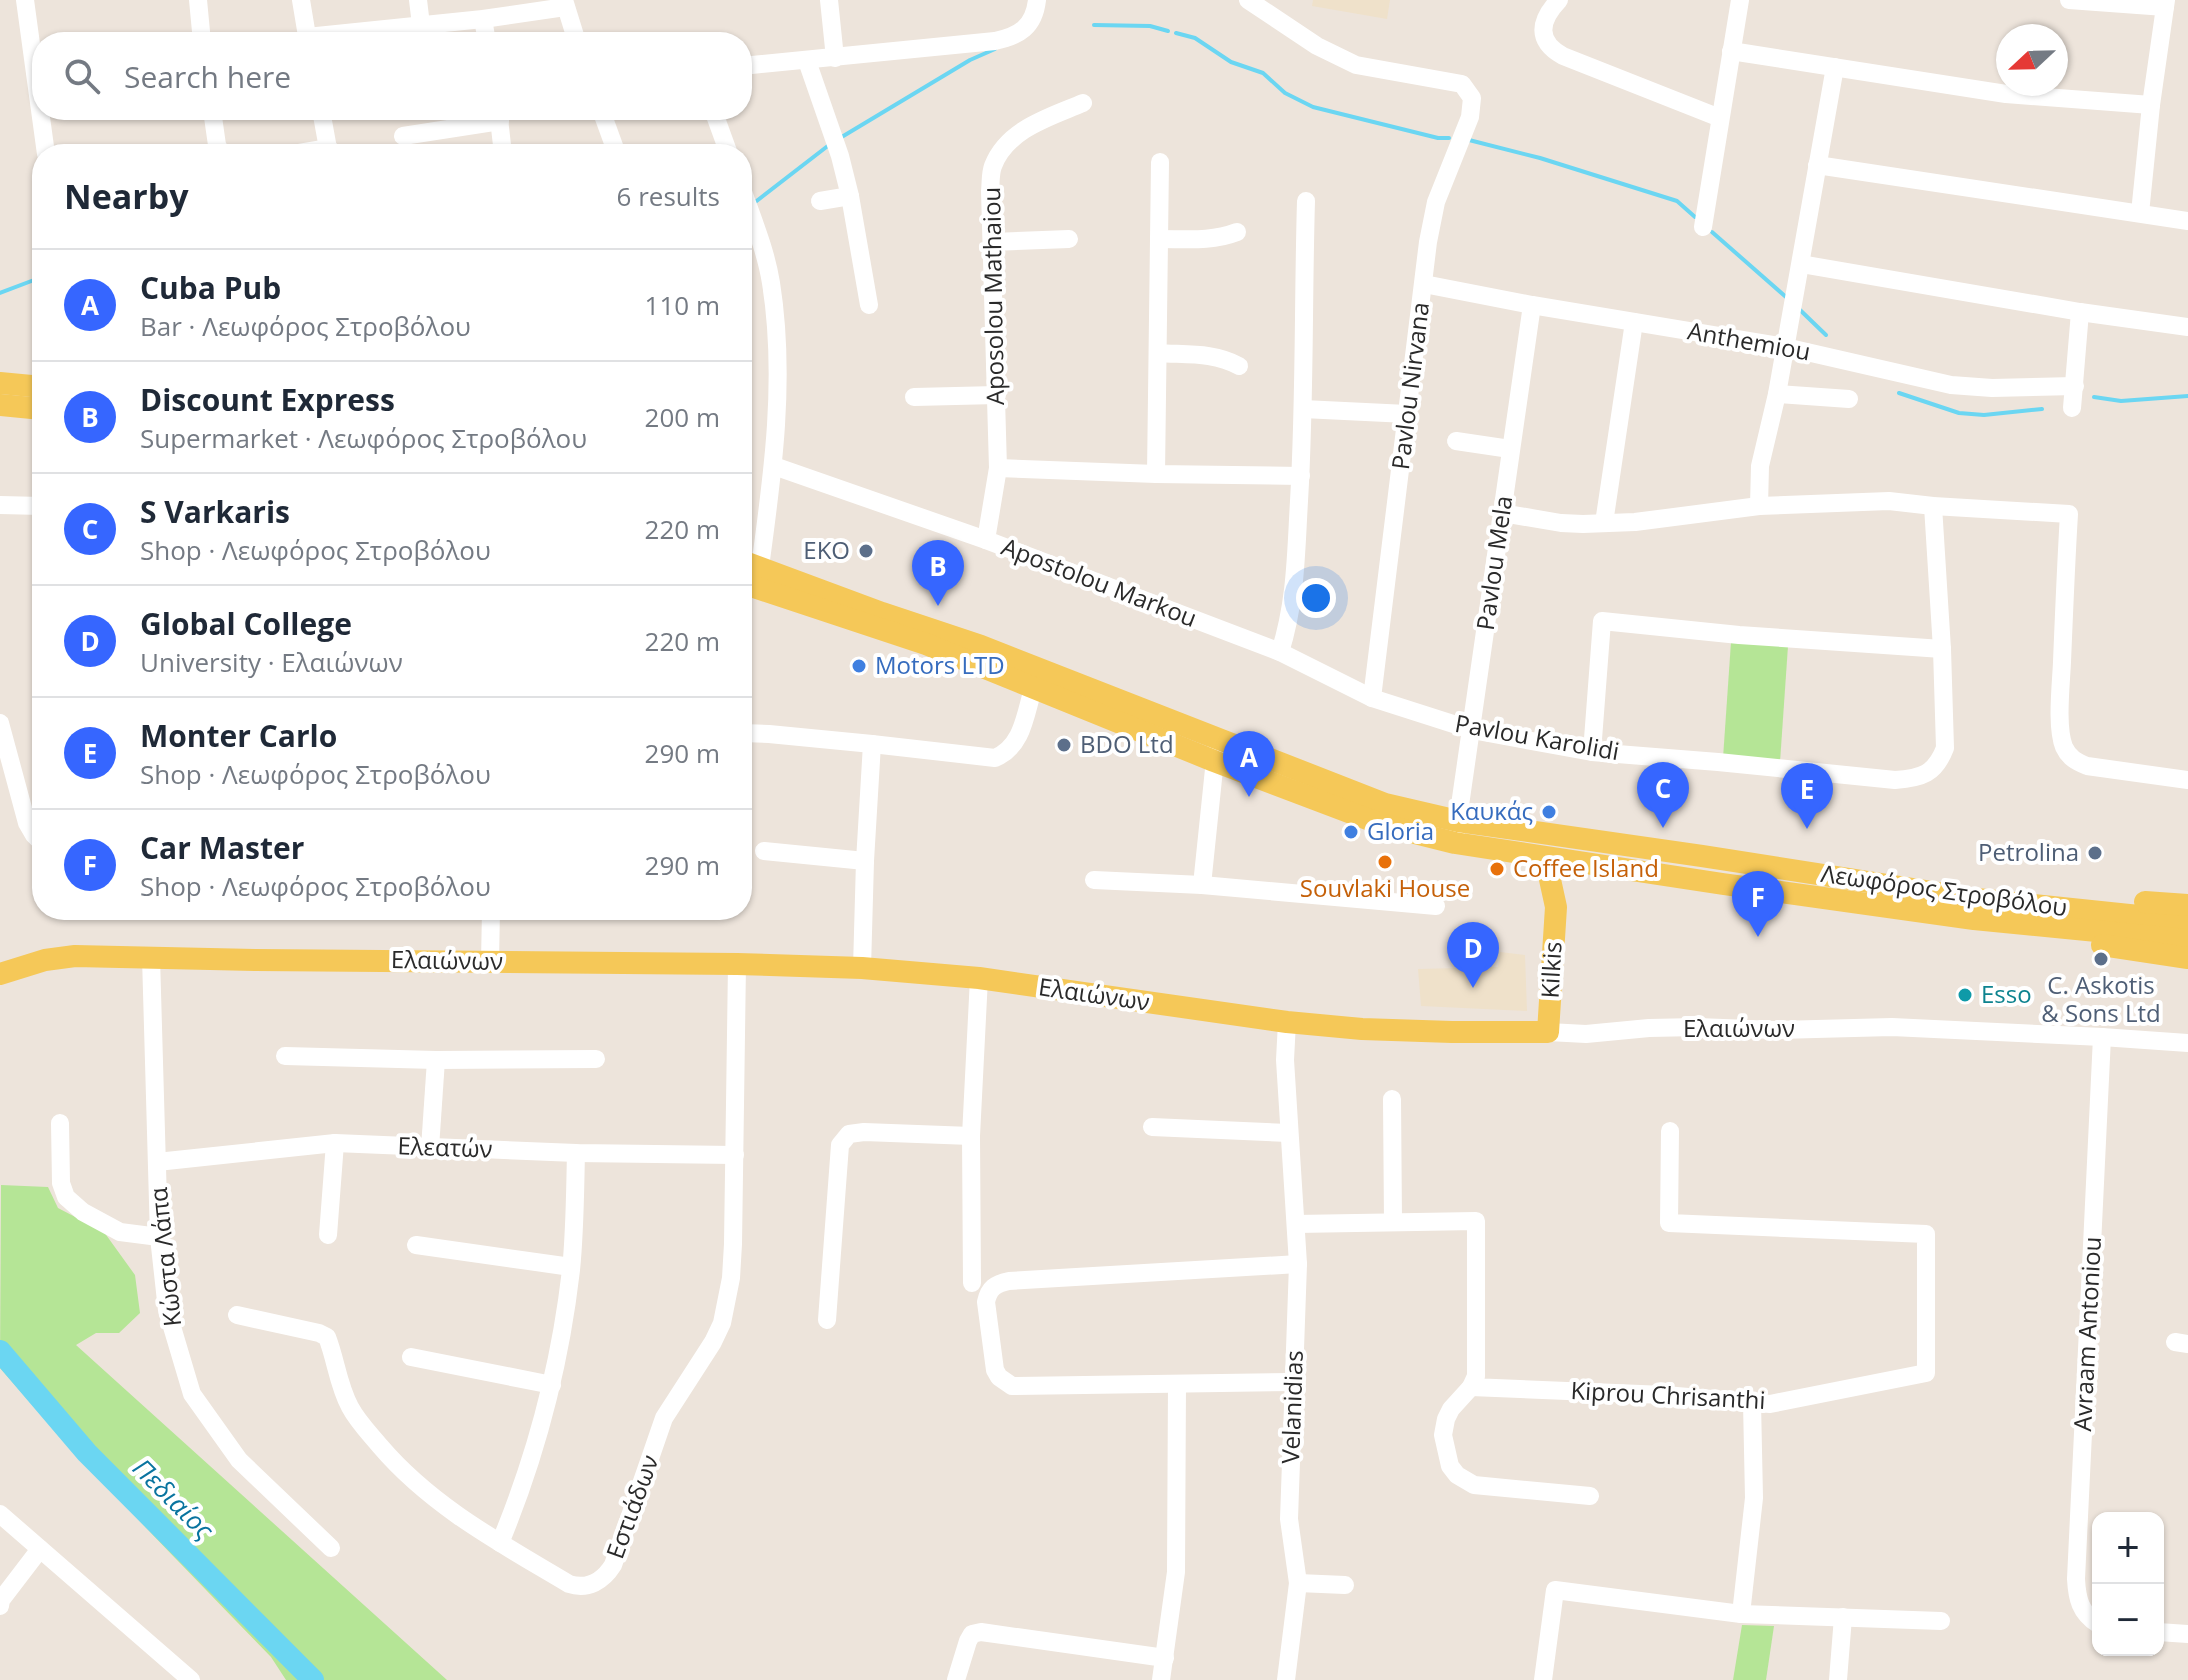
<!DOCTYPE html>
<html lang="en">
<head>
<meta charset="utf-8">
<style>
  body { margin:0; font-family:"Open Sans",sans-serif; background:#f6f6f7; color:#1f2937 }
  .controls { position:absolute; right:24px; bottom:24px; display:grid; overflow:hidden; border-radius:16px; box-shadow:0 2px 6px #0004 }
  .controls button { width:72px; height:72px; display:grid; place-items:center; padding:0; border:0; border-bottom:2px solid #e0e1e3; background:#fff; color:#1f2937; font:40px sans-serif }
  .compass { position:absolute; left:1996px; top:24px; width:72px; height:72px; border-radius:50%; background:#fff; box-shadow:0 2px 6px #0004; rotate:248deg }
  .you { position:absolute; left:1316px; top:598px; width:28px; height:28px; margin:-20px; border:6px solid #fff; border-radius:50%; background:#1a73e8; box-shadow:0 0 0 12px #1a73e833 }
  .badge { display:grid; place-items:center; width:52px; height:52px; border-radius:50%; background:#3666ff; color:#fff; font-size:26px; font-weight:700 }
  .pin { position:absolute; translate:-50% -66px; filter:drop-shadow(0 2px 4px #0008) }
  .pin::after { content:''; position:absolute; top:42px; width:28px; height:24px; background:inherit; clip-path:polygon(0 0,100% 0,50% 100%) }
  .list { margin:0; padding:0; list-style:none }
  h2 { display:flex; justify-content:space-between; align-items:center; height:104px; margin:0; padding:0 32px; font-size:34px }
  h2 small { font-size:26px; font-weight:400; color:#747a83 }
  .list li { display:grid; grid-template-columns:52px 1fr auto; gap:24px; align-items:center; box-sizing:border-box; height:112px; padding:0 32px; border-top:2px solid #e0e1e3 }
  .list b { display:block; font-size:30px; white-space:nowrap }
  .list p { margin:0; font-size:26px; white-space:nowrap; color:#747a83 }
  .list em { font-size:26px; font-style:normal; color:#747a83 }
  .icon { flex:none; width:44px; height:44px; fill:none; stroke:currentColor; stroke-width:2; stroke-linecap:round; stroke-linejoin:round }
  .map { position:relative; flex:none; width:2188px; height:1680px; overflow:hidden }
  .search { position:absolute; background:#fff; box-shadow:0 2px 6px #0004; left:32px; top:32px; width:720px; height:88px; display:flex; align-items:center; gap:20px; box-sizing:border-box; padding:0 28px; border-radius:32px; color:#747a83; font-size:30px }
  .panel { position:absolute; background:#fff; box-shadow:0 2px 6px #0004; left:32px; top:144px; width:720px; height:776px; border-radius:32px }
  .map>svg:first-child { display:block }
  .education { fill:#efe1ca }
  .green { fill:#b5e596 }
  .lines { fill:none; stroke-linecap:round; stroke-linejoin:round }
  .stream { stroke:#6bd6f2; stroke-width:4 }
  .river { stroke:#6bd6f2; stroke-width:22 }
  .minor { stroke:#fff; stroke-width:18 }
  .major { stroke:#f5c858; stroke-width:22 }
  .service-dot { fill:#5c6f8a; stroke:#fff; stroke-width:3 }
  .shop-dot { fill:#3f7fe0; stroke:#fff; stroke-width:3 }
  .food-dot { fill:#e8710a; stroke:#fff; stroke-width:3 }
  .culture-dot { fill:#0f9aa8; stroke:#fff; stroke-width:3 }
  .labels { text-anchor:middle; stroke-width:8; stroke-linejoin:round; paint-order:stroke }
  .street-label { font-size:24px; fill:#2a2a2a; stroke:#fff }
  .service-label { font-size:24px; fill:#4e5e75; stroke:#fff; text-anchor:end }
  .shop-label { font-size:24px; fill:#366cbe; stroke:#fff; text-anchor:start }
  .food-label { font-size:24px; fill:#c56008; stroke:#fff; text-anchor:start }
  .culture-label { font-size:24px; fill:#0d838f; stroke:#fff; text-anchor:start }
  .water-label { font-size:26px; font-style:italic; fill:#09749f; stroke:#fff }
</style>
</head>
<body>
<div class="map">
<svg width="2188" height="1680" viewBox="0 0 2188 1680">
  <rect width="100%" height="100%" fill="#ede4db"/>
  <!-- education -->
  <g class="education">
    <polygon points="1313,0 1390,0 1387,19 1312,6"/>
    <polygon points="1500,952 1525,955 1527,1011 1421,1006 1418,969 1498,967"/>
  </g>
  <!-- green -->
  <g class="green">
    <polygon points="1731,642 1788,646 1780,762 1723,758"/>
    <path d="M1,1185L48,1187L58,1208L104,1232L135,1275L140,1313L119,1333H96L76,1345L447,1680H286L271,1657C179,1562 86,1468 0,1368Z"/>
    <polygon points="1742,1625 1774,1626 1766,1680 1733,1680"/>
  </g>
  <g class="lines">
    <!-- stream -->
    <g class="stream">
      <polyline points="1094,25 1150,26 1168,31"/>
      <polyline points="1176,33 1195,38 1231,62 1263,73 1285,93 1313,107 1438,138 1449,138"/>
      <polyline points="840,138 970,60 995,49"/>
      <polyline points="1469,140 1540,158 1677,201 1695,217"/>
      <polyline points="754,203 829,145"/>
      <polyline points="1712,232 1786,297"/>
      <polyline points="0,293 42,277"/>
      <polyline points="1799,309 1826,335"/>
      <polyline points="1899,393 1959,413 1984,415 2042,409"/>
      <polyline points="2094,397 2121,401 2188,396"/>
    </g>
    <!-- river -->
    <polyline class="river" points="0,1351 87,1453 313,1680"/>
    <!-- minor -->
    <g class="minor">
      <polyline points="25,0 46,154"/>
      <polyline points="198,0 202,42"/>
      <polyline points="301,0 308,42"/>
      <polyline points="418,0 421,25"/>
      <polyline points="564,0 577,42"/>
      <polyline points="829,0 835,58"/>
      <polyline points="1248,0 1317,46 1356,65 1462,84 1472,98 1470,117 1436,202 1428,242 1372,698"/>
      <path d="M1559,0C1539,21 1536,41 1563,56L1720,118"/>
      <polyline points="2069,0 2165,7"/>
      <polyline points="483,19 487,42"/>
      <polyline points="307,37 483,19 565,7"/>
      <polyline points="1731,51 2006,94 2151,105"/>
      <polyline points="807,61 840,156 850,196 869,305"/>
      <path d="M742,66L995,41C1019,36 1034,27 1037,0"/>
      <polyline points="212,110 217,145 222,154"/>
      <polyline points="321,110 329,154"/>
      <polyline points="498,110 503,154"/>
      <polyline points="601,110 617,154"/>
      <polyline points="713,110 729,154"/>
      <polyline points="403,136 500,121"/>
      <polyline points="293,154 329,148"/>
      <polyline points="1817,165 2188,221"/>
      <path d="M742,189C753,220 766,251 771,283C786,377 773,473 760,567"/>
      <polyline points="820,201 850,196"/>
      <polyline points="2140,213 2151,105 2166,0"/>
      <polyline points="1703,227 1740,0"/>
      <path d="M1159,239C1187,239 1211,242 1237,232"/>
      <polyline points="993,242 1069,239"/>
      <polyline points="1801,264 2080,312 2188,327"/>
      <polyline points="1424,284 1532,305 1785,347 1951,385 1992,388 2075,386"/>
      <path d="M1158,353C1186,355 1214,352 1239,366"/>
      <polyline points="1777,394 1849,399"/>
      <polyline points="914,397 997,395"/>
      <polyline points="2072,408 2080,312"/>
      <polyline points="1303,409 1407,414"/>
      <polyline points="1456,441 1510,449"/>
      <path d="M774,466L986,540L1280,652L1372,698L1472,730L1592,752L1718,762L1895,780C1922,778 1935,774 1945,748L1942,649L1933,506"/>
      <polyline points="998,468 1156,474 1301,476"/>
      <polyline points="1156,474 1160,162"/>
      <polyline points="0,505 42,506"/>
      <polyline points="1759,506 1760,466 1777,394 1835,67"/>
      <path d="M1502,513L1561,523L1583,524L1635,522L1759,506L1889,501L1933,506L2069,514C2066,563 2064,613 2062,662C2061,685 2056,727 2064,747C2069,758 2077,762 2087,766L2188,780"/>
      <polyline points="1604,523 1634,322"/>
      <path d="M986,540L998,468L990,191C991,183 990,174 993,166C1007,129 1050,117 1083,103"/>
      <path d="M1280,652C1296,602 1296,552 1299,501C1305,401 1303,301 1306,201"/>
      <polyline points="0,723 27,823 34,835 42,843"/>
      <path d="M742,733L769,734L872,744L995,758C1023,746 1025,715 1033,689"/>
      <polyline points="1592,752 1602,621 1739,635 1942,649"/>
      <polyline points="1456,833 1532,305"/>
      <polyline points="764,851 865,861"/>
      <polyline points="1094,880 1202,885 1436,906"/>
      <polyline points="1202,885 1216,750"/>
      <polyline points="151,957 159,1237 167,1310 192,1394 239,1460 331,1548"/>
      <polyline points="490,962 491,910"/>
      <polyline points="862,968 865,861 872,744"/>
      <polyline points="1548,1032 1586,1034 1649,1028 1697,1027 1775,1030 1892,1027 2102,1037 2188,1043"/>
      <polyline points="285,1056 436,1060 596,1059"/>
      <polyline points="1392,1099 1393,1222"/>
      <polyline points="60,1123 61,1183 66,1197 83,1212 120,1232 159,1237"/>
      <polyline points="1152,1127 1288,1133"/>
      <polyline points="430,1148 436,1060"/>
      <polyline points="157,1162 335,1143 576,1153 735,1155"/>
      <polyline points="1296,1224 1476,1221 1476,1376 1471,1387 1665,1395 1770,1404 1926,1373 1926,1234 1669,1223 1670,1131"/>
      <polyline points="328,1235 335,1143"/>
      <polyline points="416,1245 571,1267"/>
      <polyline points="972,1283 971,1136 979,978"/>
      <path d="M237,1315L319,1333L327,1337C336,1360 338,1385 350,1407C358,1422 370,1434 380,1446C432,1507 502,1544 569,1584C588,1590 603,1581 613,1565L664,1418L713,1342L722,1323L731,1278L733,1244L737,964"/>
      <polyline points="827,1320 840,1145 849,1134 864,1132 971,1136"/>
      <polyline points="2175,1342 2188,1344"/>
      <polyline points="411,1357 552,1385"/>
      <path d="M1294,1382L1012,1386L999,1377L995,1370L986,1302C989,1288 995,1284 1009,1281L1298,1264"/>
      <polyline points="1471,1387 1451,1409 1446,1419 1443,1435 1450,1466 1457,1475 1474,1485 1590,1496"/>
      <polyline points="0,1514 191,1680"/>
      <path d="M500,1543C537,1454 560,1366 571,1270C575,1231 575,1192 576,1153"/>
      <polyline points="1298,1583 1345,1585"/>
      <polyline points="0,1606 1,1600 40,1549"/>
      <polyline points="1741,1614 1754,1498 1752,1402"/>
      <path d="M2098,1624C2080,1613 2077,1598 2076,1579L2102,1037"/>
      <polyline points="2158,1632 2188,1634"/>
      <polyline points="956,1680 968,1641 972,1634 981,1632 1165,1658"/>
      <polyline points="1161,1680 1176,1572 1177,1384"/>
      <polyline points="1286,1680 1298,1583 1289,1519 1298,1264 1285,1060 1287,1022"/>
      <polyline points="1543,1680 1555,1590 1741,1614 1941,1621"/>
      <polyline points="1838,1680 1843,1617"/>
    </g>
    <!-- major -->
    <g class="major">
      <polyline points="0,383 42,387"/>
      <polyline points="0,405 42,409"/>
      <polyline points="742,561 882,613 981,646 1385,804 1458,821 1702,856 1977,899 2188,921"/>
      <polyline points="742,583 926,644 1214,761 1383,825 1455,843 1723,884 1974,919 2188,940"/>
      <polyline points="2145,902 2188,905"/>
      <polyline points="2102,945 2188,958"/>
      <polyline points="0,974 45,960 75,956 255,960 737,964 862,968 979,978 1287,1022 1362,1029 1452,1032 1548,1032 1556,907 1549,875 1536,856"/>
    </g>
  </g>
  <!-- markers -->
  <g class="service-dot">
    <circle cx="866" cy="551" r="8"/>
    <circle cx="1064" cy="745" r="8"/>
    <circle cx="2095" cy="853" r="8"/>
    <circle cx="2101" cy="959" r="8"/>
  </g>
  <g class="shop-dot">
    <circle cx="859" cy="666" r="8"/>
    <circle cx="1549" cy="812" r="8"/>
    <circle cx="1351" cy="832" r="8"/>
  </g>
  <g class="food-dot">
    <circle cx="1385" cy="862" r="8"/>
    <circle cx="1497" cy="869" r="8"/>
  </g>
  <circle class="culture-dot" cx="1965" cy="995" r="8"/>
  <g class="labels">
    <!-- street labels -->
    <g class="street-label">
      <text transform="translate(994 296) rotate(-91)" y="8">Aposolou Mathaiou</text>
      <text transform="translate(1749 342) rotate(10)" y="8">Anthemiou</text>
      <text transform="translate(1411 386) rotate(-83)" y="8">Pavlou Nirvana</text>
      <text transform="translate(1495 563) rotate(-82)" y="8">Pavlou Mela</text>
      <text transform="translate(1099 583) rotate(21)" y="8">Apostolou Markou</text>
      <text transform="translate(1537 738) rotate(10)" y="8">Pavlou Karolidi</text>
      <text transform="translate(1944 891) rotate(8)" y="8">Λεωφόρος Στροβόλου</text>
      <text transform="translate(447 961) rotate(1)" y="8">Ελαιώνων</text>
      <text transform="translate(1552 970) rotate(-87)" y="8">Kilkis</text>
      <text transform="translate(1094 995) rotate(8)" y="8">Ελαιώνων</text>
      <text x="1739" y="1037">Ελαιώνων</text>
      <text transform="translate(445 1148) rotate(2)" y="8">Ελεατών</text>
      <text transform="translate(166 1257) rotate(-96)" y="8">Κώστα Λάπα</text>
      <text transform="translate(2088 1334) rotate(-87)" y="8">Avraam Antoniou</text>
      <text transform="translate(1668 1396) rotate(3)" y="8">Kiprou Chrisanthi</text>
      <text transform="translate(1293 1407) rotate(-88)" y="8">Velanidias</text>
      <text transform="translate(633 1507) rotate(-70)" y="8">Εστιάδων</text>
    </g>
    <!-- service labels -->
    <g class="service-label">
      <text x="850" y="559">EKO</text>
      <text x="1080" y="753" text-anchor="start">BDO Ltd</text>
      <text x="2079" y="861">Petrolina</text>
      <text x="2101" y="994" text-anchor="middle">C. Askotis<tspan x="2101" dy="28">&amp; Sons Ltd</tspan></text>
    </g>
    <!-- shop labels -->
    <g class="shop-label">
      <text x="875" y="674">Motors LTD</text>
      <text x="1533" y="820" text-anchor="end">Καυκάς</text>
      <text x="1367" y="840">Gloria</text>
    </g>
    <!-- food labels -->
    <g class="food-label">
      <text x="1513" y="877">Coffee Island</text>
      <text x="1385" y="897" text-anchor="middle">Souvlaki House</text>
    </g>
    <!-- culture labels -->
    <g class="culture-label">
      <text x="1981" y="1003">Esso</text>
    </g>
    <!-- water labels -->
    <g class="water-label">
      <text transform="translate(173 1499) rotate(45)" y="9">Πεδιαίος</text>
    </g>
  </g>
</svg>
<div class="controls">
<button>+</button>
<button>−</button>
</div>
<svg class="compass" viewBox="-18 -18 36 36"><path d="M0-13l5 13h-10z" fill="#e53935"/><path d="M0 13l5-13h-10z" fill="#747a83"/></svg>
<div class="you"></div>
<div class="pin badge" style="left:1249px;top:797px">A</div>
<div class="pin badge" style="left:938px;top:606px">B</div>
<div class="pin badge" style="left:1663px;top:828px">C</div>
<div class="pin badge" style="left:1473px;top:988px">D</div>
<div class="pin badge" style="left:1807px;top:829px">E</div>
<div class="pin badge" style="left:1758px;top:937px">F</div>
<div class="search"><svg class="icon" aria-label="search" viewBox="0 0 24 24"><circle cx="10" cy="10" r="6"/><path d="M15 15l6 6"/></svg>Search here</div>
<section class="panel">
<h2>Nearby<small>6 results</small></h2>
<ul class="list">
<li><span class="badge">A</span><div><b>Cuba Pub</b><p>Bar · Λεωφόρος Στροβόλου</p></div><em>110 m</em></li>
<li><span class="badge">B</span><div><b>Discount Express</b><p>Supermarket · Λεωφόρος Στροβόλου</p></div><em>200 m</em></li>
<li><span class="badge">C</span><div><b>S Varkaris</b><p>Shop · Λεωφόρος Στροβόλου</p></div><em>220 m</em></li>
<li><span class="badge">D</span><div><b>Global College</b><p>University · Ελαιώνων</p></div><em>220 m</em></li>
<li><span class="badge">E</span><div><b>Monter Carlo</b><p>Shop · Λεωφόρος Στροβόλου</p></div><em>290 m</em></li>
<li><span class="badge">F</span><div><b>Car Master</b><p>Shop · Λεωφόρος Στροβόλου</p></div><em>290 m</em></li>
</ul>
</section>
</div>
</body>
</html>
